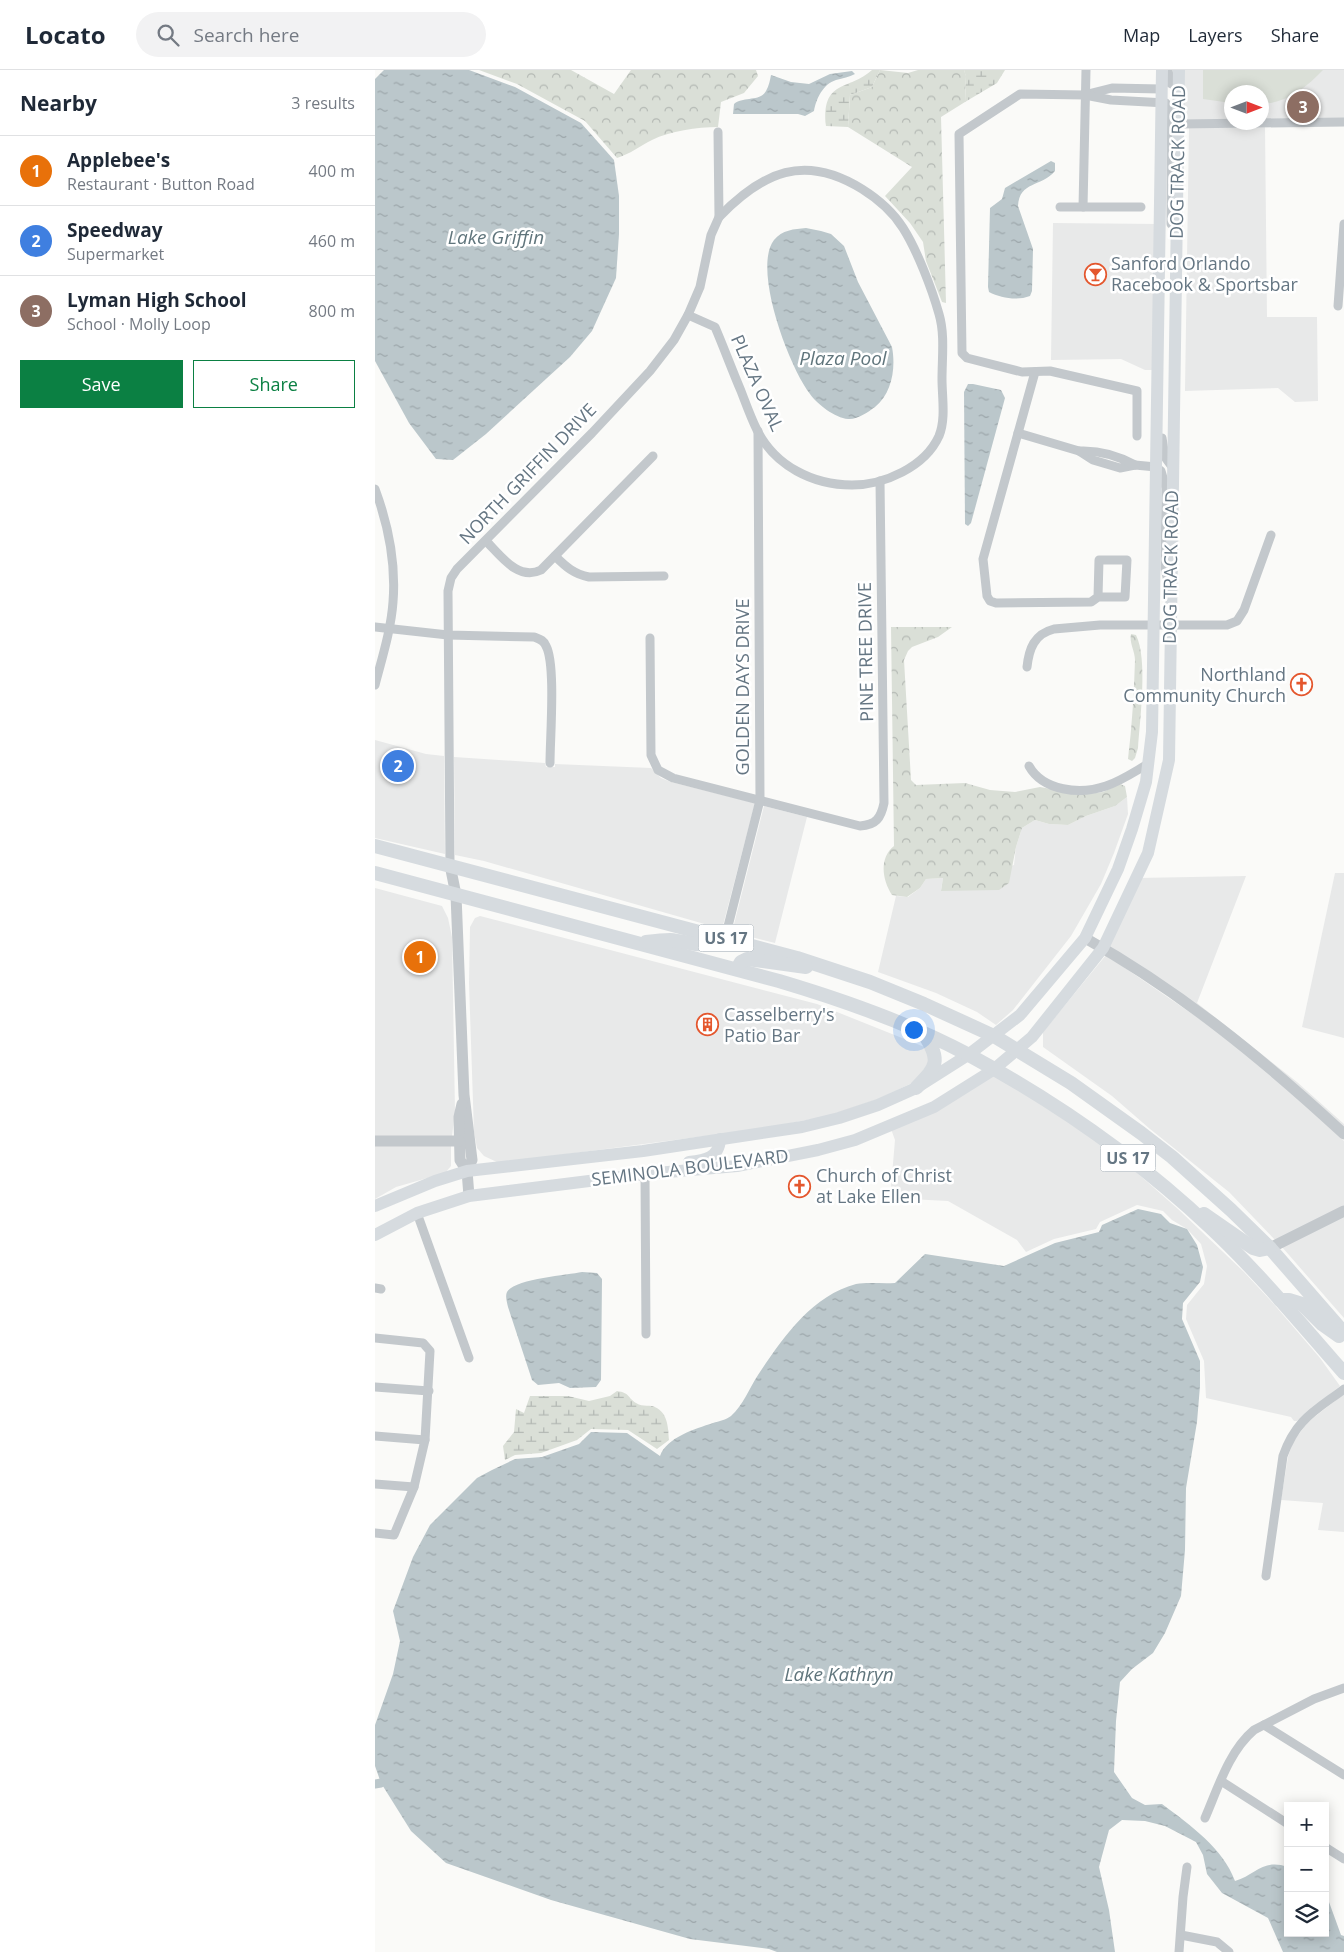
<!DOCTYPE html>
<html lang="en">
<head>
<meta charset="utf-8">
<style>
  body { margin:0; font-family:"Open Sans",sans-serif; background:#f2f2f3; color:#1f2937 }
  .controls { position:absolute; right:15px; bottom:15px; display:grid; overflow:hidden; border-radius:0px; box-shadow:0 2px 12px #0003 }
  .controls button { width:45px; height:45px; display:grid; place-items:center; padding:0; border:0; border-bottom:1px solid #e0e1e3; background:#fff; color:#1f2937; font:25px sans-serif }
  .compass { position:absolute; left:849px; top:15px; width:45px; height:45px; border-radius:50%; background:#fff; box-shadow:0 2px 12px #0003; rotate:90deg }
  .you { position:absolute; left:538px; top:959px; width:18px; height:18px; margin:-12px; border:4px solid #fff; border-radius:50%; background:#1a73e8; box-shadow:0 0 0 8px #1a73e833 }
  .badge { display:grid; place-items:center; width:32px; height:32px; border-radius:50%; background:#0b8043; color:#fff; font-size:16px; font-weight:700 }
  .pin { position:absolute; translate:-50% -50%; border:2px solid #fff; box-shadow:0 1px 5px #0006 }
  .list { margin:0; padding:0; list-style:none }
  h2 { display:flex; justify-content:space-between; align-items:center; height:65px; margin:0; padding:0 20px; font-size:21px }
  h2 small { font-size:16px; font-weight:400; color:#747a83 }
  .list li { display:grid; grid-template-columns:32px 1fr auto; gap:15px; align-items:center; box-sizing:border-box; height:70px; padding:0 20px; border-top:1px solid #e0e1e3 }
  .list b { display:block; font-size:19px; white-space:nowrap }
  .list p { margin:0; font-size:16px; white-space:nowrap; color:#747a83 }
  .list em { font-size:16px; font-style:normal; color:#747a83 }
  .actions { display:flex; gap:10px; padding:15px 20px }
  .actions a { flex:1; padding:11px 0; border:1px solid #0b8043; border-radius:0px; text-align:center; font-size:18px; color:#0b8043 }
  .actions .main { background:#0b8043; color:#fff }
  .icon { flex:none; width:28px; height:28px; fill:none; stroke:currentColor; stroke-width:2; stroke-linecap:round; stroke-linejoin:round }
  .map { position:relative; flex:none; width:969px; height:1882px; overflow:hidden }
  header { display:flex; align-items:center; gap:30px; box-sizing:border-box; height:70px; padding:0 25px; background:#fff; border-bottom:1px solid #e0e1e3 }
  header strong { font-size:24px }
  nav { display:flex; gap:28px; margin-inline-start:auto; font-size:18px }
  .search { width:350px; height:45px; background:#f2f2f3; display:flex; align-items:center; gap:12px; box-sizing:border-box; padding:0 18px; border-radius:28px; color:#747a83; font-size:19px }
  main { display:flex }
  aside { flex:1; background:#fff }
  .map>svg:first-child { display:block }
  .built { fill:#e8e9e9; fill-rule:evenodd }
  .forest { fill:url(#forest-crowns) }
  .wetland { fill:url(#wetland-marsh) }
  .park { fill:#dadfd7 }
  .water { fill:url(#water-ripples) }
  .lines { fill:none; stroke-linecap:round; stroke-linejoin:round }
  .canal { stroke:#bbc7cb; stroke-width:9 }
  .minor { stroke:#c3c8cc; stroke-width:9 }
  .tertiary { stroke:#c3c8cc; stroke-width:11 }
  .secondary { stroke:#d6dbdf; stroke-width:12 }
  .primary { stroke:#d6dbdf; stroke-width:14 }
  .labels { text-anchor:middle; stroke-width:5; stroke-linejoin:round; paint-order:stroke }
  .shield { fill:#fff; stroke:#939fa8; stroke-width:1 }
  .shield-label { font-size:16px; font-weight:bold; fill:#657683 }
  .street-label { font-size:18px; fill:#657683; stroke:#fff }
  .poi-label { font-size:18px; fill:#657683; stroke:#fff; text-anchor:start }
  .water-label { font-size:19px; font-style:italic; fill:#60757c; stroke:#fff }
</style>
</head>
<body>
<header>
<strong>Locato</strong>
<div class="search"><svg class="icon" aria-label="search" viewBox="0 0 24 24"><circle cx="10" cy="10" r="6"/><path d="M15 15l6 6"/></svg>Search here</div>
<nav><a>Map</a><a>Layers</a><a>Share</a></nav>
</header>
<main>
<aside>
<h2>Nearby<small>3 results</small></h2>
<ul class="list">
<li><span class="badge" style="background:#e8710a">1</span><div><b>Applebee's</b><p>Restaurant · Button Road</p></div><em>400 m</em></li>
<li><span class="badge" style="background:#3f7fe0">2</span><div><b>Speedway</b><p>Supermarket</p></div><em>460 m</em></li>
<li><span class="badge" style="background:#8d6e63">3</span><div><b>Lyman High School</b><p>School · Molly Loop</p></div><em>800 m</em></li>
</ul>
<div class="actions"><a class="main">Save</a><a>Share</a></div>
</aside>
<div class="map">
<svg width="969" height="1882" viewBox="0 0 969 1882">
  <defs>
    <pattern id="forest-crowns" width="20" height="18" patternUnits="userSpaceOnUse" patternTransform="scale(1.25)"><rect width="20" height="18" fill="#dadfd7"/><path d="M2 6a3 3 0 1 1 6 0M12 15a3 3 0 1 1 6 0" fill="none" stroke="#b4b9b4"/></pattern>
    <pattern id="wetland-marsh" width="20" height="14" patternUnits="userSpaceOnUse" patternTransform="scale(1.25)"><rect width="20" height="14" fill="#dadfd7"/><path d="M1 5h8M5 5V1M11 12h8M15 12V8" fill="none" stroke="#b4b9b4"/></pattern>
    <pattern id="water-ripples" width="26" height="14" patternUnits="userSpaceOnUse" patternTransform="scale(1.25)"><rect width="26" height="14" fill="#bbc7cb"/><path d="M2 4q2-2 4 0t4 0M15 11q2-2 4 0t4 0" fill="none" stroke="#9ca6aa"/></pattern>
  </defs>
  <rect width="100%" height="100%" fill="#fafaf8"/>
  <!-- built -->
  <g class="built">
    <path d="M804,0H969V52L804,54ZM856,22H886V52H856Z"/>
    <polygon points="890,57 892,247 942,247 943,331 920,332 903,318 810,321 814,58"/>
    <polygon points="678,153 784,154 782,300 770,300 746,289 676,290"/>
    <polygon points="0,670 51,684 69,686 70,784 0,768"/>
    <polygon points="79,687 170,693 171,697 180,697 180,694 276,698 286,708 296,712 380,733 347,859 109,791 80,785"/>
    <polygon points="752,727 753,744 739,783 726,814 696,866 638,940 621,955 602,942 561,923 503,902 521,826 533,827 545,818 551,809 568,808 566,820 639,795 641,777 647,758 660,750 674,754 693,755 711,746 740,736"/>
    <polygon points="389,736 432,747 400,873 357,862"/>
    <polygon points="960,803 969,803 969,968 927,957"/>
    <polygon points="871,806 822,933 922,1012 969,1054 969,1058 921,1014 728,878 762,808"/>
    <polygon points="0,818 67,836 73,848 77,867 80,1042 77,1066 0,1067"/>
    <polygon points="105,846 442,934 552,978 555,990 541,1011 506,1028 453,1046 384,1059 124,1093 109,1086 102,1078 99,1062 94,913 95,857 100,848"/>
    <polygon points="731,885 848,965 915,1020 969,1071 969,1136 901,1171 854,1122 775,1059 737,1026 668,977 668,962"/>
    <polygon points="619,1004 719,1065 803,1139 869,1202 897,1232 945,1288 965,1316 922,1351 919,1351 916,1347 831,1328 829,1291 811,1249 812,1235 829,1214 832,1196 826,1174 812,1159 797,1150 788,1141 762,1135 725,1152 721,1159 679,1169 651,1182 642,1170 573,1131 515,1128 520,1070 516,1059"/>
    <polygon points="0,1075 76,1075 76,1096 70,1103 21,1117 0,1129"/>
    <polygon points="969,1146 969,1248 907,1177"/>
    <polygon points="969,1324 969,1462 943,1460 948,1433 906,1430 913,1387 918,1372 933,1352"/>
  </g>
  <!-- forest -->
  <g class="forest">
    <path d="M104,0H196L239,24L256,0H381L383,6L369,23L346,32L343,57C322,57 295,61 277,70C265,76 255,84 242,88L210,51L142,14Z"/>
    <polygon points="505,0 533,3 543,0 589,0 591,6 590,32 566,47 571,233 567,232 551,191 548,172 535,153 510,126 537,97 473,57 475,25 497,17"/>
    <path d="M516,557H577L563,567L537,577L533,581L529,590L536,710L541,715L590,713L615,720L640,722L665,717L693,722L713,724L728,722L745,714L750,716L752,727L740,736L711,746L693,755L674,754L660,750L647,758L641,777L634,813L624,820L566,821L568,808L551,809L545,818L532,827L517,825C507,810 504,788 519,776Z"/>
    <path d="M756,564L761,565C773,589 765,649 763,678L760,688L757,691L753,689C757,656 759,623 760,590C760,581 754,573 756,564Z"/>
  </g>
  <!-- wetland -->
  <g class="wetland">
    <path d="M497,0H505L497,17L475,25L473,57L451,56C446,9 474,21 497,0Z"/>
    <polygon points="589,0 630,0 622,13 590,32 591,7"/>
    <path d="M242,1321C255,1323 252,1327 261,1333C267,1337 271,1335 277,1336C293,1341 293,1356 294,1370L282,1379L253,1360L216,1359L202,1370L166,1383L140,1385L130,1390L128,1376L139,1362L141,1339L149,1343L155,1326H193L214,1331L235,1326Z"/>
  </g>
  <!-- park -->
  <path class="park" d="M828,0H948C931,18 911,33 887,34L886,22H856V33L828,29Z"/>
  <!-- water -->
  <g class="water">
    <polygon points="9,0 94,0 140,17 206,53 239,90 244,126 244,164 241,208 217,261 195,287 111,364 78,390 61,389 34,353 0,291 0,9"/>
    <path d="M477,1L480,4C474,7 468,8 461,10C448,14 441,29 439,41L430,46L423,44H358L359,34C368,26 385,32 391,21C394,16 395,10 396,5L416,12L434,14L455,4Z"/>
    <path d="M676,91L680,93V101C667,117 644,111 643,136L658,179L657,221L655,226C642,231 626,228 614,222L613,217L615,138L627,129L630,118Z"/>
    <path d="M431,158L446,161L456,164L469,176L483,212L517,277C521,298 517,323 500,337C493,342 482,350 473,349C460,348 442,334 435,324C414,297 377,199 399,170C407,160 419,159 431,158Z"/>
    <polygon points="593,314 598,314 626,320 630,328 596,453 593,456 590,454 589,322"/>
    <path d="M763,1139L786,1144L795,1153L812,1159L822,1175L828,1197L825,1212L808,1233L807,1249L825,1291V1316L822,1352L811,1418L810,1480L806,1526L790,1563L778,1583L757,1599L745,1612L741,1651L739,1702L757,1728L770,1735L787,1734C815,1755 848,1778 860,1811C881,1805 888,1788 913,1797V1863H950V1828L954,1832L966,1865L969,1866V1882H908L893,1848L847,1823L832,1804L828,1785L821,1772L790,1756L770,1751L747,1750L734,1760L724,1797L734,1840L740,1882H402L394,1879L315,1869L176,1830L71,1793L36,1761L6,1713L0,1696V1655L18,1604L25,1571L18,1541L38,1487L55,1455L102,1408L117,1400L140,1389L167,1387L204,1374L216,1362L252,1363L285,1386C292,1367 320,1359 338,1353C344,1351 351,1350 356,1346C368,1335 374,1319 383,1305C407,1269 436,1226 481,1214C493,1212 508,1214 520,1213L550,1184L629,1196L680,1173L724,1162L727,1155Z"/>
    <path d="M207,1202L222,1203L227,1209L226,1310L221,1317L195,1318L184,1313L163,1315L157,1310L133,1237C132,1232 130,1226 132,1222C139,1209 192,1205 207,1202Z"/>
  </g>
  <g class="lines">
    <!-- canal -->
    <polyline class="canal" points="0,1714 6,1713"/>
    <!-- minor -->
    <g class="minor">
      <polyline points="711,0 708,137 766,137"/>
      <polyline points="793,0 795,13 804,18"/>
      <polyline points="713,24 737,18 786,19"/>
      <polyline points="804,54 969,52"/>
      <polyline points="685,137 708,137"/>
      <polyline points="963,236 969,154"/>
      <path d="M313,245L340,257C349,278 357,300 366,321C371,334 376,348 382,360C400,396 438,415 477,415C509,415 550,397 564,366C571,349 567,327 567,309C567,288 570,264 564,244C557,219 542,180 528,158C518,142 503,129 487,119C429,83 388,102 344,147"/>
      <polyline points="660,302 608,489 612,526 615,531 621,533 716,532 723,527 750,527 752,490 724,490 723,527"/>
      <polyline points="643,363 704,381 718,390 745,398 760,395 781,397 786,401 791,418 790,499 793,511"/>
      <polyline points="762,366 762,321 675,301 647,302 592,288 587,283 584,64 645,24 710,25 736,30 791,33 796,40 796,154"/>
      <polyline points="787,368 790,387 798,398"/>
      <path d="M704,381C725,380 742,385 760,395"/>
      <path d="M0,419C13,454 21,494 18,532C16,560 7,588 0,615"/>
      <path d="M111,471C126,486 143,511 166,500L278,386"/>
      <path d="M180,486C191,497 199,504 214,507L289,506"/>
      <path d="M0,557L73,565L159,567C164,569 169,570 171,576C181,594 175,668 175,693"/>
      <path d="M275,568L276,685L283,700L298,708L485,756C501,755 506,748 509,733L505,411"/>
      <path d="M652,597C654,579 659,564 679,559L725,555H852L862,551L869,540L896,465"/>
      <path d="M654,696C668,721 705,725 731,716C746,711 759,702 773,694"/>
      <polyline points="75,795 73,521 76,508 82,499 217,363 275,301 299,270 313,245 325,217 336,165 344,147 343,62"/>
      <polyline points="350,868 385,730 383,361"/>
      <polyline points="270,1104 271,1264"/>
      <polyline points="42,1143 94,1288"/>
      <polyline points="0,1218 6,1219"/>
      <polyline points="0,1268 48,1273 55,1281 50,1370 39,1417 19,1465 0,1463"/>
      <polyline points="0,1317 54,1321"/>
      <polyline points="0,1366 50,1370"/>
      <polyline points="0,1414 39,1417"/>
      <path d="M891,1506L908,1386C921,1349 940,1341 969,1319"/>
      <polyline points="889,1655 969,1705"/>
      <polyline points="846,1711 913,1754"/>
      <path d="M830,1748C843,1718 854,1681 879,1660L939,1629L969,1618"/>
      <polyline points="950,1777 969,1789"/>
      <polyline points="806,1865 842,1872 854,1882"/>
      <polyline points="804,1882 808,1827 812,1797"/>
    </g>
    <!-- tertiary -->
    <g class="tertiary">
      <polyline points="75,795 81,825 89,1025 97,1090 92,1101"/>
      <path d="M710,868C805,921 889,990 969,1064"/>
      <polyline points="87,1034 84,1047 85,1090 92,1101 94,1126"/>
      <polyline points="0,1071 84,1071"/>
      <polyline points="895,1178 969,1141"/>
    </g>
    <!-- secondary -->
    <g class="secondary">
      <path d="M314,1092C330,1090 344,1088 345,1069"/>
      <polyline points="0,1136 60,1111 92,1101 268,1081 427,1057 464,1048 503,1035 541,1018 593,985 645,945 710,868 743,799 757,759 771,712 777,662 787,0"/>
      <polyline points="0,1165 42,1143 94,1126 270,1104 362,1096 443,1080 480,1070 559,1037 618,1000 657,967 728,878 773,783 794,690 804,0"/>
    </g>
    <!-- primary -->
    <g class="primary">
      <polyline points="0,776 422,888 495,912 549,934 619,966 696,1013 766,1063 797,1087 856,1140 895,1178 969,1263"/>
      <path d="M0,803L404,911C468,930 534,953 594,985C681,1032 764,1090 836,1158C884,1203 926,1254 969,1303"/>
      <path d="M271,872C279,871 288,870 295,870C317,872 329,880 350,868"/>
      <polyline points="362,899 366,892 372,889 431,897"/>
      <path d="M541,1018C561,997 567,992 549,964"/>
      <polyline points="829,1144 878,1178 885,1180 895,1178"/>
      <polyline points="905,1230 914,1230 927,1234 947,1254 964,1266"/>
    </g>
  </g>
  <!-- icons -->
  <defs>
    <symbol id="bar-ring" viewBox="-11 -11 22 22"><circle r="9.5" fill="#fff" stroke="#e4572e" stroke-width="1.5"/><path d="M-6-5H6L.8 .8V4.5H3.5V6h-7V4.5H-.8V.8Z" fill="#e4572e"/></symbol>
    <symbol id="church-ring" viewBox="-11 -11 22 22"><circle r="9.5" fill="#fff" stroke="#e4572e" stroke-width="1.5"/><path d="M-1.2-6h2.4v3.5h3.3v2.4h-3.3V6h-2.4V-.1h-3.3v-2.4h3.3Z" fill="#e4572e"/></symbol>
    <symbol id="building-ring" viewBox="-11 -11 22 22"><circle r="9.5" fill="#fff" stroke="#e4572e" stroke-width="1.5"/><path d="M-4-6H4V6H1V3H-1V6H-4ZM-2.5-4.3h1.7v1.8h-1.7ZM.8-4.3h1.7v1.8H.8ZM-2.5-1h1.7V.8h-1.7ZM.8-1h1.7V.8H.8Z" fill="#e4572e"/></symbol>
  </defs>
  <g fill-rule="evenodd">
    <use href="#bar-ring" x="708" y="192" width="25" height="25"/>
    <use href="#church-ring" x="914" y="602" width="25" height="25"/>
    <use href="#building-ring" x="320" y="942" width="25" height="25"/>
    <use href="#church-ring" x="412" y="1104" width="25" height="25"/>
  </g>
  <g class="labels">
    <!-- shield labels -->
    <g class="shield">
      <rect x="323.5" y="854.5" width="55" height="27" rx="4"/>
      <rect x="725.5" y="1074.5" width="55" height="27" rx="4"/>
    </g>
    <g class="shield-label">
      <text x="351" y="874">US 17</text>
      <text x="753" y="1094">US 17</text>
    </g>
    <!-- street labels -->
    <g class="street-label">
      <text transform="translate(803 92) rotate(-89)" y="6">DOG TRACK ROAD</text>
      <text transform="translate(382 313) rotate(66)" y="6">PLAZA OVAL</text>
      <text transform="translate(153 404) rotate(-46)" y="6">NORTH GRIFFIN DRIVE</text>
      <text transform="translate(796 497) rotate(-89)" y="6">DOG TRACK ROAD</text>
      <text transform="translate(491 582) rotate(-91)" y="6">PINE TREE DRIVE</text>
      <text transform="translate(368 617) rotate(-90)" y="6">GOLDEN DAYS DRIVE</text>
      <text transform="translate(315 1098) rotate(-7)" y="6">SEMINOLA BOULEVARD</text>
    </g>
    <!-- poi labels -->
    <g class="poi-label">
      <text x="736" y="200">Sanford Orlando<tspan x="736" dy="21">Racebook &amp; Sportsbar</tspan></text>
      <text x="911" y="611" text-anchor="end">Northland<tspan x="911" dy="21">Community Church</tspan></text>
      <text x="349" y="951">Casselberry's<tspan x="349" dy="21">Patio Bar</tspan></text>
      <text x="441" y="1112">Church of Christ<tspan x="441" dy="21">at Lake Ellen</tspan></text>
    </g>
    <!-- water labels -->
    <g class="water-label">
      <text x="121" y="174">Lake Griffin</text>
      <text x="468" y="295">Plaza Pool</text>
      <text x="464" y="1611">Lake Kathryn</text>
    </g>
  </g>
</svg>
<div class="controls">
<button>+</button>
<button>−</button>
<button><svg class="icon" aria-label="layers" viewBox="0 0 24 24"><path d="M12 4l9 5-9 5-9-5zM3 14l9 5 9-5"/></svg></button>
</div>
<svg class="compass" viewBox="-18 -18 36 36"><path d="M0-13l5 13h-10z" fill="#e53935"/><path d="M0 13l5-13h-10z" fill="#747a83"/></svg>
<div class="you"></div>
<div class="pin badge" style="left:45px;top:887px;background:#e8710a">1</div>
<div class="pin badge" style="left:23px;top:696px;background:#3f7fe0">2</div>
<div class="pin badge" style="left:928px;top:37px;background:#8d6e63">3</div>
</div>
</main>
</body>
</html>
